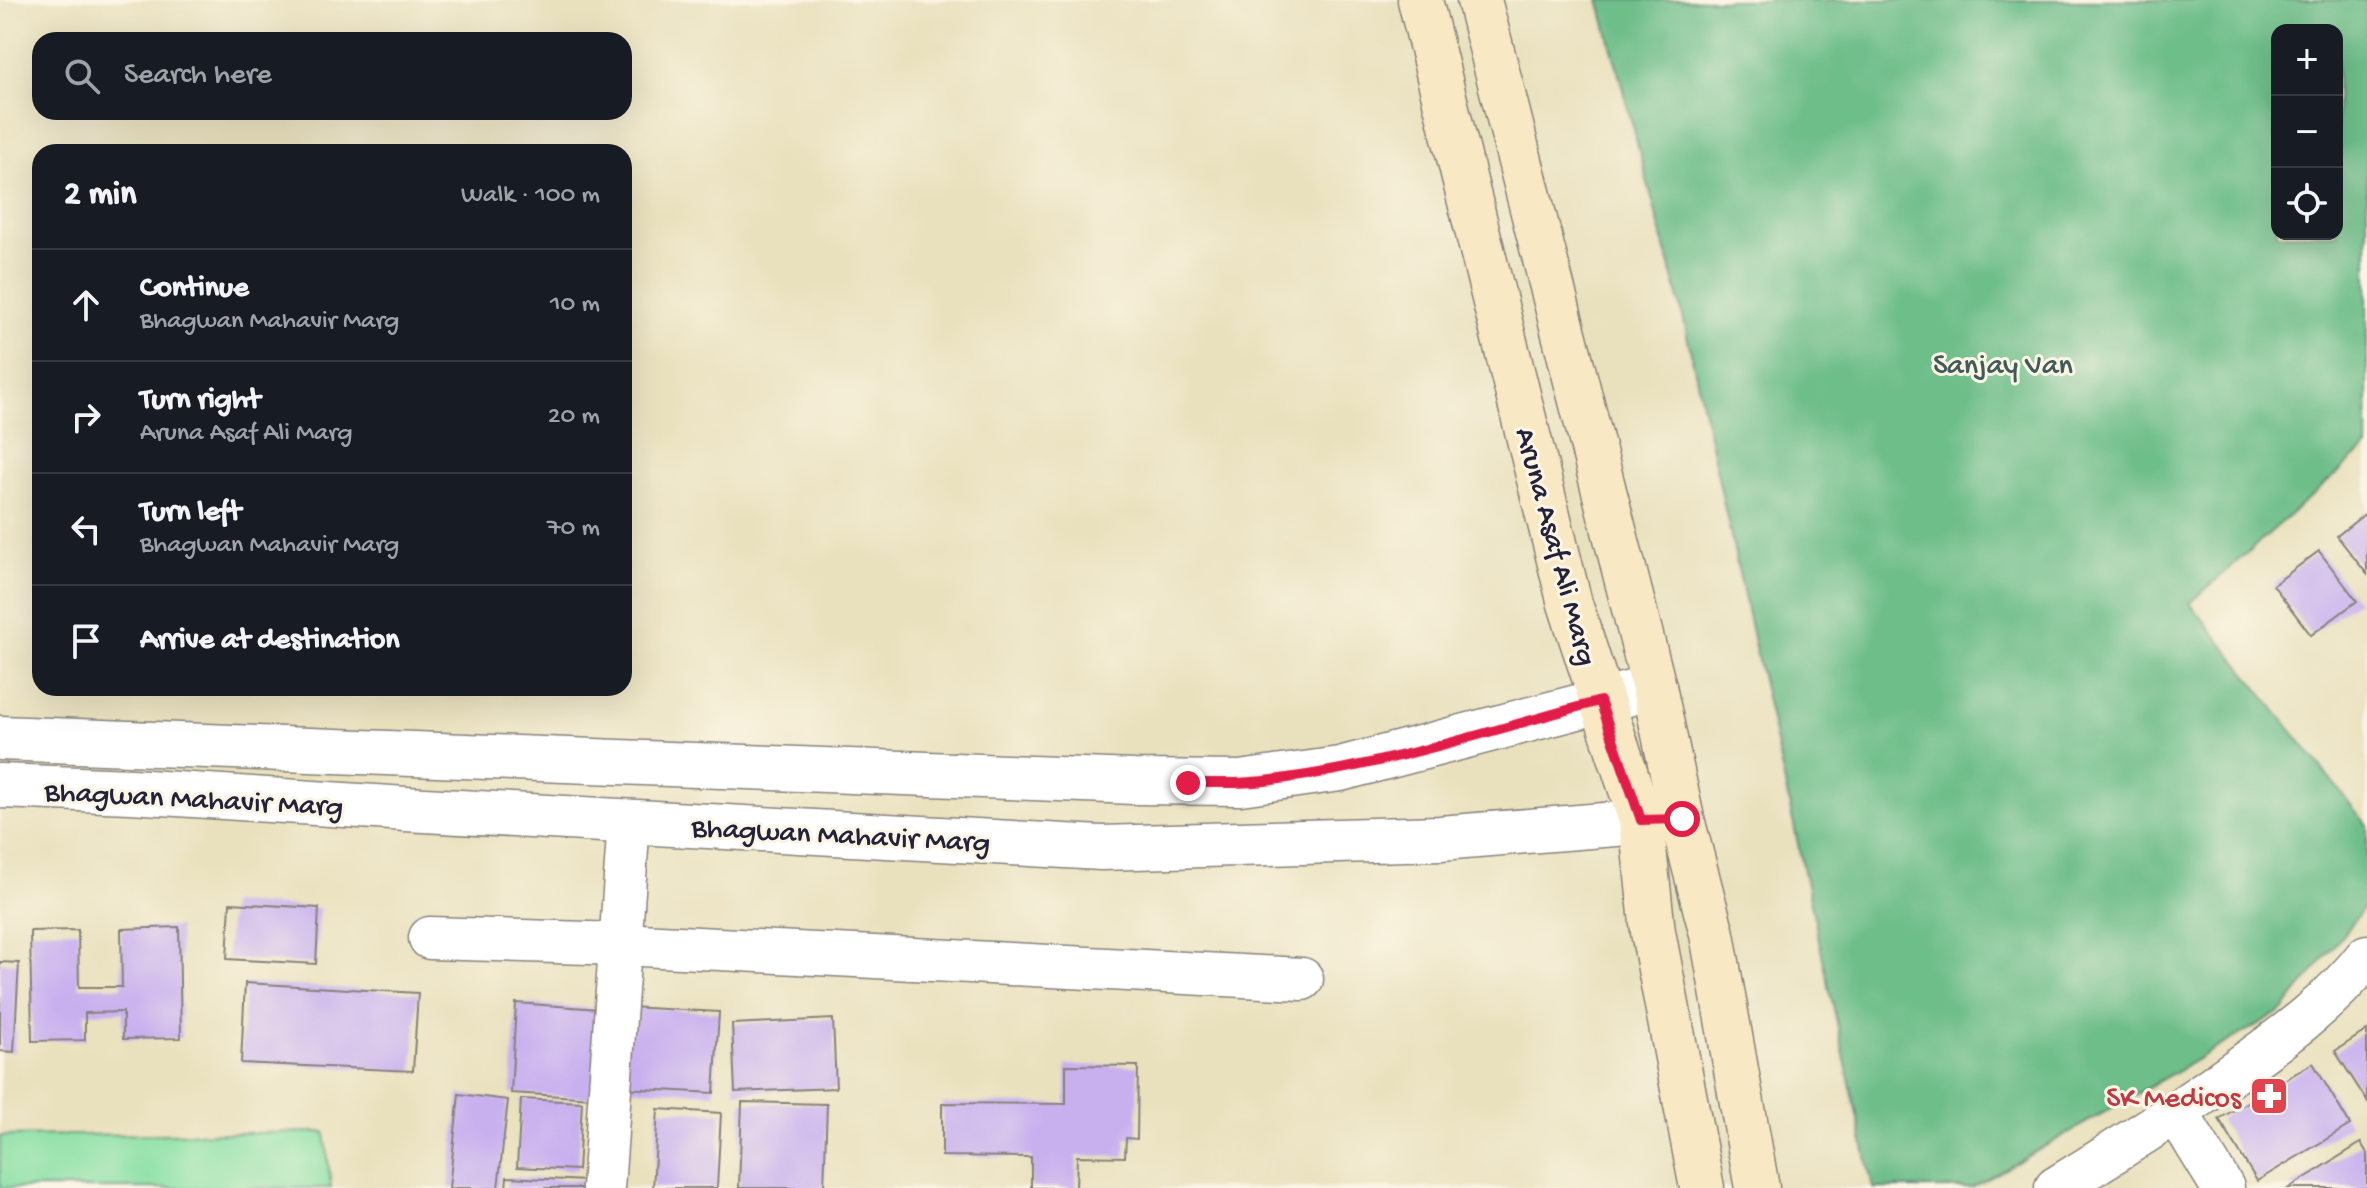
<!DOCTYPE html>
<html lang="en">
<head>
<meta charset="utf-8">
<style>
  body { margin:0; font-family:"Gochi Hand",sans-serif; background:#20242c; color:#f1f3f6 }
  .controls { position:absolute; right:24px; top:24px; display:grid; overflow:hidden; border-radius:16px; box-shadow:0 8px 32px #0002 }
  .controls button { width:72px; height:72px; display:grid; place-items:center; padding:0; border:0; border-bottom:2px solid #363941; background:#171b24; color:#f1f3f6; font:40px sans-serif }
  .stop { position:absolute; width:24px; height:24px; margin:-18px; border:6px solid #e11d48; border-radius:50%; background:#fff }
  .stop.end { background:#e11d48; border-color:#fff; box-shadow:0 2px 8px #0008 }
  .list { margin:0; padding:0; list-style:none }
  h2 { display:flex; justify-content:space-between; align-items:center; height:104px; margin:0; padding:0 32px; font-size:34px }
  h2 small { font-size:26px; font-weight:400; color:#9ea1a6 }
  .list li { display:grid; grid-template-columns:52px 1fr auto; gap:24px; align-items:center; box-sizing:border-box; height:112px; padding:0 32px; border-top:2px solid #363941 }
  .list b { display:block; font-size:30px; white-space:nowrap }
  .list p { margin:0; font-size:26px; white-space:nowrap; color:#9ea1a6 }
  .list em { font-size:26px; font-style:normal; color:#9ea1a6 }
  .icon { flex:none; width:44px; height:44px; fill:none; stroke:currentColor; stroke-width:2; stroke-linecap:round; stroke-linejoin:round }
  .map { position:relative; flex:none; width:2367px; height:1188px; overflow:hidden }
  .search { position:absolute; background:#171b24; box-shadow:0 8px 32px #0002; left:32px; top:32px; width:600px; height:88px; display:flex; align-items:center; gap:20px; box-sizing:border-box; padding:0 28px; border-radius:24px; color:#9ea1a6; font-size:30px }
  .panel { position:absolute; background:#171b24; box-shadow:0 8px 32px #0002; left:32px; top:144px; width:600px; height:552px; border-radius:24px }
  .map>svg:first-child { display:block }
  .green { fill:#88e0a4; stroke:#558170; stroke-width:2 }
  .forest { fill:#6ebe8a; stroke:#487062; stroke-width:2; fill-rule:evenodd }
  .building { fill:#c8b0ef }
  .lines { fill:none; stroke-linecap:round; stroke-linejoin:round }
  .minor-casing { stroke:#86827c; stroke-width:45 }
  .tertiary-casing { stroke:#86827c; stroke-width:47 }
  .secondary-casing { stroke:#86827c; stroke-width:47 }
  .minor { stroke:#fff; stroke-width:42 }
  .tertiary { stroke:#fff; stroke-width:44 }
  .secondary { stroke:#f8e8c3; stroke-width:44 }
  .route { stroke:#e11d48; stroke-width:10 }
  .labels { text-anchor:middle; stroke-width:6; stroke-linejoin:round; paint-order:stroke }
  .park-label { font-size:30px; fill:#415b5a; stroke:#fcf5e5 }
  .street-label { font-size:30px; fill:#22223b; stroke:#fcf5e5 }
  .health-label { font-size:30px; fill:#be3a42; stroke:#fcf5e5; text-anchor:end }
</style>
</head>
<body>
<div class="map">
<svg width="2367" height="1188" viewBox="0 0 2367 1188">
  <rect width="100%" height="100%" fill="#fcf5e5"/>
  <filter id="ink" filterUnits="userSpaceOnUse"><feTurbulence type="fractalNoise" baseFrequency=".0125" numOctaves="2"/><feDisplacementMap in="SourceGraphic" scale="16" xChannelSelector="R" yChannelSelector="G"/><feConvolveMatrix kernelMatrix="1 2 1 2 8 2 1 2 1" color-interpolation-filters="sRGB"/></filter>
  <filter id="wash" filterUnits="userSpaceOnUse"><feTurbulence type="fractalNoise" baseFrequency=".006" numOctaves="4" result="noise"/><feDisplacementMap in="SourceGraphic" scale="32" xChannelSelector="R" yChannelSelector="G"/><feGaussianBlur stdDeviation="1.8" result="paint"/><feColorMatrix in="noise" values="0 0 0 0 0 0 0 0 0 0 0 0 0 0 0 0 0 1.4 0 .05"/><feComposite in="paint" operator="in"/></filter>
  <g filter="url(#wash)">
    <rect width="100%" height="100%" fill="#e9e1be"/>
    <!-- green -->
    <polygon class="green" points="325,1132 331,1188 0,1188 0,1136"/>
    <!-- forest -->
    <path class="forest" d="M1599,0H2367V447L2190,603L2367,825V904L2283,1010L1972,1188H1873L1681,307ZM2277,30H2337V234H2277Z"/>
    <g id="blocks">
      <!-- building -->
      <g class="building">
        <polygon points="2367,512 2367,574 2337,536"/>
        <polygon points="2319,551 2357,601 2311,635 2273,585"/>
        <polygon points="230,903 319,908 316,964 227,959"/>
        <polygon points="179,927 181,1038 123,1039 123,1012 85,1013 85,1040 32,1041 30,931 78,930 79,987 122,987 121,929"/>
        <polygon points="0,962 19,963 14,1052 0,1051"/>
        <polygon points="245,983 418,993 413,1071 241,1063"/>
        <polygon points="516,1003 599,1009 594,1098 511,1093"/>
        <polygon points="628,1007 719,1012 714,1093 623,1088"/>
        <polygon points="833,1019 836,1088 735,1092 732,1024"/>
        <polygon points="2367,1030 2367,1101 2335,1051"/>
        <polygon points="2313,1063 2350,1125 2257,1181 2219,1119"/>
        <polygon points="1066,1065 1138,1066 1137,1139 1126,1138 1125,1157 1077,1156 1076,1188 1031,1188 1031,1157 942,1156 942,1103 1066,1104"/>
        <polygon points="459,1094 508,1100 498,1188 449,1188"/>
        <polygon points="521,1099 582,1102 578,1170 517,1167"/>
        <polygon points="742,1102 827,1104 824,1188 739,1188"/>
        <polygon points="658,1109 721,1113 717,1188 653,1188"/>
        <polygon points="2361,1143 2367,1153 2367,1188 2289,1188"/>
        <polygon points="507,1177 586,1181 586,1188 506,1188"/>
      </g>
    </g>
  </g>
  <g filter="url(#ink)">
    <use href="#blocks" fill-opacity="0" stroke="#86827c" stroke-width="2"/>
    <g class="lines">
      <defs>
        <g id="minor">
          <polyline points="430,938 621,944 1302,979"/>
          <polyline points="2177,1113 2223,1188"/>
          <polyline points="603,1188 629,821"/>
          <path d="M2056,1188C2119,1149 2182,1110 2242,1066C2288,1033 2332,1001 2367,956"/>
        </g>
        <g id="tertiary">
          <polyline points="0,738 1134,782 1240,783 1340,769 1654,687"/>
          <polyline points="0,786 131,791 406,809 1101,848 1440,838 1679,819"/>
        </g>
        <g id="secondary">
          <polyline points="1420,0 1570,604 1641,820 1653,932 1702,1188"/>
          <polyline points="1479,0 1654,687 1682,819 1712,934 1757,1188"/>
        </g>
      </defs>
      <!-- minor casing -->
      <use href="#minor" class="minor-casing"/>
      <!-- tertiary casing -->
      <use href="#tertiary" class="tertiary-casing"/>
      <!-- secondary casing -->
      <use href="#secondary" class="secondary-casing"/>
      <!-- minor -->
      <use href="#minor" class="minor"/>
      <!-- tertiary -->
      <use href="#tertiary" class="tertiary"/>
      <!-- secondary -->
      <use href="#secondary" class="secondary"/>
    </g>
  </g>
  <g class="lines" filter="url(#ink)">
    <!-- route -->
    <path class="route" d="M1188,783C1219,783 1249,784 1280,779C1388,765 1495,729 1600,701L1641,820L1682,819"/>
  </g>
  <!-- icons -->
  <defs>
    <symbol id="pharmacy-square" viewBox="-11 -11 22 22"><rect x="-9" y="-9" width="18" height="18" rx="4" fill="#e0444e" stroke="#fcf5e5"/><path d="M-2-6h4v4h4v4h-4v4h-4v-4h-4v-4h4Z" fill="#fff"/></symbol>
  </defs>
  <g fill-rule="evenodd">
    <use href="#pharmacy-square" x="2247" y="1074" width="44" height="44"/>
  </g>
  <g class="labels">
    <!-- park labels -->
    <g class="park-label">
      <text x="2003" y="373">Sanjay Van</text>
    </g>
    <!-- street labels -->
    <g class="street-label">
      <text transform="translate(1558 546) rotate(75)" y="10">Aruna Asaf Ali Marg</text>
      <text transform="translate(194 797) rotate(3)" y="10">Bhagwan Mahavir Marg</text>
      <text transform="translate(841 833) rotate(3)" y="10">Bhagwan Mahavir Marg</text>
    </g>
    <!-- health labels -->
    <g class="health-label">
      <text x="2241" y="1106">SK Medicos</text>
    </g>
  </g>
</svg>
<div class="controls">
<button>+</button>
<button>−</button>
<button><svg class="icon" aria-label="locate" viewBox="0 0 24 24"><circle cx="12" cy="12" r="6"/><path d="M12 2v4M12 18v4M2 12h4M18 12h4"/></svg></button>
</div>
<div class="stop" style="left:1682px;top:819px"></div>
<div class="stop end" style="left:1188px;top:783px"></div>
<div class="search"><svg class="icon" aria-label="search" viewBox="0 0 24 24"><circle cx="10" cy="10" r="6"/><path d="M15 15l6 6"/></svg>Search here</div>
<section class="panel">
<h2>2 min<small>Walk · 100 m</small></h2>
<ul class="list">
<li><svg class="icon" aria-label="ahead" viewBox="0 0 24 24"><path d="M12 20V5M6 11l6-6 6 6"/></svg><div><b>Continue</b><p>Bhagwan Mahavir Marg</p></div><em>10 m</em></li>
<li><svg class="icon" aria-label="right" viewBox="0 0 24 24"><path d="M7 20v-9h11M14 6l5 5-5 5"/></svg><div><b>Turn right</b><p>Aruna Asaf Ali Marg</p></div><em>20 m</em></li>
<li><svg class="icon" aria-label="left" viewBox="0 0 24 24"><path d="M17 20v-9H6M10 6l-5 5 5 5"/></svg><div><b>Turn left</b><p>Bhagwan Mahavir Marg</p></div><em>70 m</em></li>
<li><svg class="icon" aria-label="arrive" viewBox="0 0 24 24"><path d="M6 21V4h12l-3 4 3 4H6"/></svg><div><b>Arrive at destination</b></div></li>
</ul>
</section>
</div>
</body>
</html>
